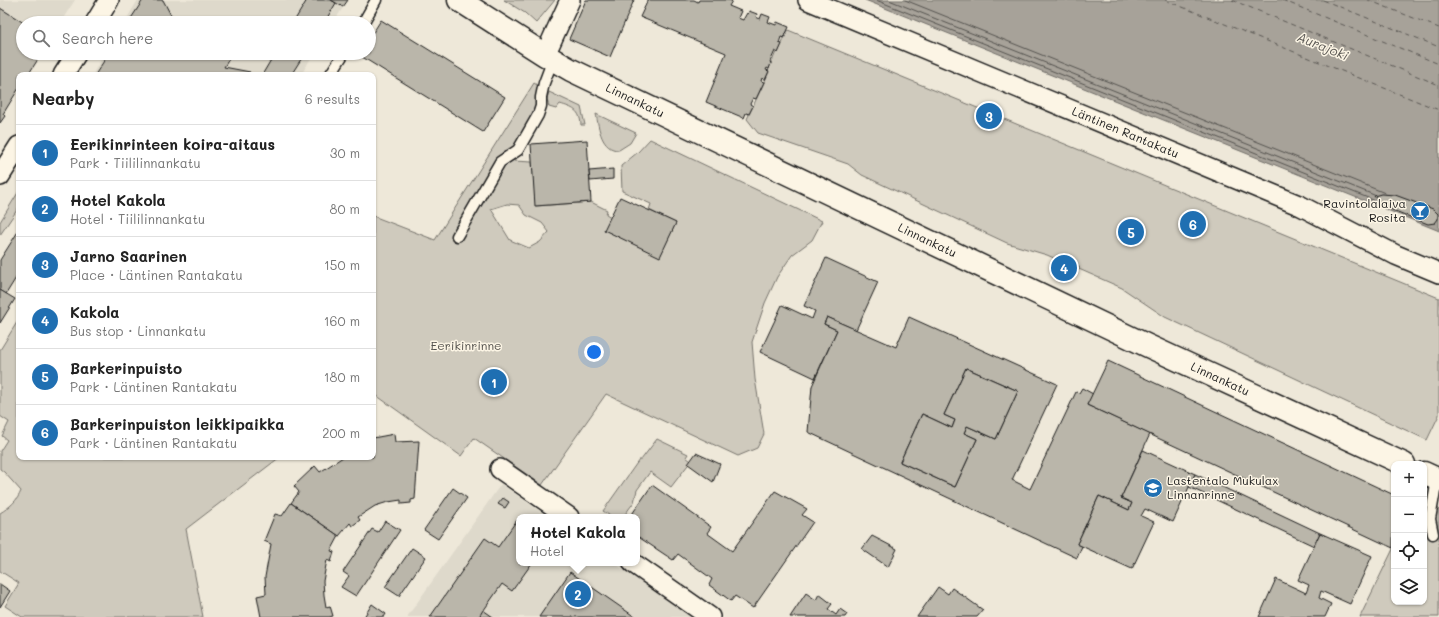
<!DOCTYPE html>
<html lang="en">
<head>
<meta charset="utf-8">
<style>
  body { margin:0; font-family:Mali,sans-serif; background:#f6f6f6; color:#222 }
  .controls { position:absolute; right:12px; bottom:12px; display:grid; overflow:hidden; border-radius:8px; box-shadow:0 1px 3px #0004 }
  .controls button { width:36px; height:36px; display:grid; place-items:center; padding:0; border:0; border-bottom:1px solid #e0e0e0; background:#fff; color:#222; font:20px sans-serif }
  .you { position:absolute; left:594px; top:352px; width:14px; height:14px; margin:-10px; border:3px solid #fff; border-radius:50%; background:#1a73e8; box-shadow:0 0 0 6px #1a73e833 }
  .badge { display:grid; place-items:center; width:26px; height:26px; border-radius:50%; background:#1f6fb2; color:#fff; font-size:13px; font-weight:700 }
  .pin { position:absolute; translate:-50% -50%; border:2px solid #fff; box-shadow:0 1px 4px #0006 }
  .popup { position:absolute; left:516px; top:514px; width:124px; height:52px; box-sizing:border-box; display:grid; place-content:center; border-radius:8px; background:#fff; filter:drop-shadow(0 1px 3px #0005); font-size:13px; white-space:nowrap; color:#767676 }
  .popup b { font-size:15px; color:#222 }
  .popup::after { content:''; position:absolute; left:50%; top:100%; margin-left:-8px; border:8px solid transparent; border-top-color:#fff }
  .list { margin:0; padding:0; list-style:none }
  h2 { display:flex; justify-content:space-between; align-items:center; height:52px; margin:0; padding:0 16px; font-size:17px }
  h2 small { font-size:13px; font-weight:400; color:#767676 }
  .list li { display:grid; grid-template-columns:26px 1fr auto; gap:12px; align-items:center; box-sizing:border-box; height:56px; padding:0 16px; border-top:1px solid #e0e0e0 }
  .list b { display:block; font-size:15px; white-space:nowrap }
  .list p { margin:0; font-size:13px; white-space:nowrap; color:#767676 }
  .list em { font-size:13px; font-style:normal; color:#767676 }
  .icon { flex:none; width:22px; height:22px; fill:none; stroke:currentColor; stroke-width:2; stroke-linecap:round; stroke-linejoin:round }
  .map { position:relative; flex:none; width:1439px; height:617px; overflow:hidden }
  .search { position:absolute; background:#fff; box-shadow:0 1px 3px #0004; left:16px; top:16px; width:360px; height:44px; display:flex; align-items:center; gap:10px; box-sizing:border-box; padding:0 14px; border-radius:22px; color:#767676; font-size:15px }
  .panel { position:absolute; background:#fff; box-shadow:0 1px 3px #0004; left:16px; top:72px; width:360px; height:388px; border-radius:8px }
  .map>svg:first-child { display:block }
  .built { fill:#ded9cb }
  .green { fill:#cfcabd; stroke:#76736c; fill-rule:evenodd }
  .water { fill:#a7a299; stroke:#6f6c67 }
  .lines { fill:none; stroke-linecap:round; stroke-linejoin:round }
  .shore { stroke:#54524e; stroke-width:1 }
  .ferry { stroke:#5b5854; stroke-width:1; stroke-dasharray:5 4; stroke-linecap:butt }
  .building { fill:#bab6aa; stroke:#1c1c1c; fill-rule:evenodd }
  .lane-casing { stroke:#1c1c1c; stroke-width:13 }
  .street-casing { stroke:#1c1c1c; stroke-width:22 }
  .secondary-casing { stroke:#1c1c1c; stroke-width:25 }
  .lane { stroke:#fcf5e5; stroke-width:10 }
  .street { stroke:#fcf5e5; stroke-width:19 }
  .secondary { stroke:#fcf5e5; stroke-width:22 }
  .labels { text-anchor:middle; stroke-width:3; stroke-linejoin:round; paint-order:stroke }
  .street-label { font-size:12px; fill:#1c1c1c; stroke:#fcf5e5 }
  .poi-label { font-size:12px; fill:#1c1c1c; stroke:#fcf5e5; text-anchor:end }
  .park-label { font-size:12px; fill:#52504c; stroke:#fcf5e5 }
  .water-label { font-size:13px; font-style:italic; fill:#5b5854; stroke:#fcf5e5 }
</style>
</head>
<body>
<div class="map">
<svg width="1439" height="617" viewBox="0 0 1439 617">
  <rect width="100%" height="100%" fill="#eee8d9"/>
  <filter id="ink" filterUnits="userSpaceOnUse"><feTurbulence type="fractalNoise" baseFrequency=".025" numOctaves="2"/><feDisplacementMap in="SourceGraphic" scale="8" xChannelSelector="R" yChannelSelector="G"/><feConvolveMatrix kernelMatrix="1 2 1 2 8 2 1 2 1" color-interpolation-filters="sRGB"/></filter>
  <g filter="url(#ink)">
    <!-- built -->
    <g class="built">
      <polygon points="0,0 75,0 60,23 23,23 23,53 19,75 19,89 0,118"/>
      <polygon points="138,0 348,0 333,23 124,23"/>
      <polygon points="105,53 314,53 301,75 92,75"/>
      <polygon points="501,484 548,517 519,517 519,563 614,563 691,617 407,617"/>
    </g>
    <!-- green -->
    <g class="green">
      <polygon points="504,0 555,0 536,23 525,13"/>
      <polygon points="788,30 1439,298 1439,415 1427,440 1165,317 1122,288 1047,255 1007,243 862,175 848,164 758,133 747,119 769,72 768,71 776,52 778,53"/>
      <path d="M534,83L546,91L514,161L532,162L536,206L591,202L607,210L606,214L611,217L605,230L660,256L676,223L649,210L651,204L622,191L621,166L638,152L650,139L822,221L812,240L792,255L777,277L765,303L752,342L755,379L764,434L757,448L738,456L606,394L542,485L474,438L461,456L373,393V216L435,240ZM507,204L519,205L526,215L542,223L549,232L540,242L529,248L510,240L491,209Z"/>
      <path d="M549,92L581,107L585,125H581C580,110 573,108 560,104L556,109L549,107L547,99Z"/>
      <path d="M596,114L636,133L630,143L619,150C601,150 599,128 596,114Z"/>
      <polygon points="19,191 19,207 0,235 0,222"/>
      <path d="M19,319V457H280L186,529L203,617H22L5,606L19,583L0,571V513C10,507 17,501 21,491L4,472L0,469V451L7,440L2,436L9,422L0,416V350Z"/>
      <polygon points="657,439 688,454 686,457 691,461 671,487 650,472 637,490 634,502 623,517 612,517 603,511 639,460 641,460"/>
      <polygon points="1424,501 1439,509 1439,617 1360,617 1394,547 1394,602 1424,602"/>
    </g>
    <!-- water -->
    <polygon class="water" points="865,0 1439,0 1439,231 1437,230"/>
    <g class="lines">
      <!-- shore -->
      <g class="shore">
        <polyline points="876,0 1378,202"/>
        <polyline points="889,0 1374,195"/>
        <polyline points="905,0 1385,193"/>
      </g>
      <!-- ferry -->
      <g class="ferry">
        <polyline points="1165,0 1439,110"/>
        <polyline points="1232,0 1439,85"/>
        <polyline points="1282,0 1439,64"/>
        <polyline points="1323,0 1439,47"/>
        <polyline points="1368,0 1439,28"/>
      </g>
    </g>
    <!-- building -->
    <g class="building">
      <polygon points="143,0 163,0 174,21 173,23 128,23"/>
      <polygon points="307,0 331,0 336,3 324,23 293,23"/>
      <polygon points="331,0 348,0 343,7"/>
      <polygon points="586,0 634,0 610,57 569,39"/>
      <polygon points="648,0 694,0 698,2 699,0 729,0 732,1 729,6 741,11 738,18 743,20 747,13 748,14 749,11 757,14 756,17 760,19 762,14 770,17 768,22 776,25 777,22 789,27 784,38 781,37 779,43 782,44 778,53 775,51 770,62 771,63 769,69 767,68 766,70 769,71 765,80 762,78 761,81 764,82 756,99 753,98 750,104 753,106 749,114 746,113 744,118 706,102 726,53 640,17"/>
      <polygon points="0,8 24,23 23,53 42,53 28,75 19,75 19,88 3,114 5,116 0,123"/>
      <polygon points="381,20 505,97 483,132 359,55 360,53 369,53 369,39"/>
      <polygon points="109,53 200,53 209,58 209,53 228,53 226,56 229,59 224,67 250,72 248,75 95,75"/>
      <polygon points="275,53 305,53 291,75 262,75"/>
      <polygon points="587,140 591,202 535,206 531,144"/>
      <polygon points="613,169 613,179 590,181 589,171"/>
      <polygon points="1381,194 1395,195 1433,209 1438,214 1438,219 1435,223 1428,224 1390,209 1378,201 1374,196"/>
      <polygon points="620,197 676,223 660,257 604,230"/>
      <polygon points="19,230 19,273 6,294 0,290 0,260"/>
      <polygon points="826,258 878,282 856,330 827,317 824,324 837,330 815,378 760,352 782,305 812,319 815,311 804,306"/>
      <polygon points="1064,260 1079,267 1077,272 1062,264"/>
      <polygon points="0,290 15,299 0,323"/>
      <path d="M827,317L896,347L909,317L1057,384L1012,480L1030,489L1076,392L1079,393L1082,388L1093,394L1087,405L1150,434L1121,498L1132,503L1129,510L1099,496L1077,544L1082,546L1077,558L808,432L812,386L837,330L824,324ZM966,368L1018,391L996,439L967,426L964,433L977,439L955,487L900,462L922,414L952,428L955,420L944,415Z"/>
      <polygon points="1108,361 1394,495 1393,548 1087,405"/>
      <polygon points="966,368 1018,391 996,439 967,426 964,433 977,439 955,487 900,462 922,414 952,428 955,420 944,415"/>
      <polygon points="394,434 395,442 419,441 415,499 411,500 411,503 401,504 401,500 388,502 375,506 358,517 360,520 352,526 350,523 339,536 291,503 299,492 294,486 315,466 320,472 343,457 373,457 373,438"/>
      <polygon points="1143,450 1195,474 1173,522 1145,509 1141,516 1154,522 1132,569 1077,544 1099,496 1129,510 1132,503 1121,498"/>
      <polygon points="696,453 720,464 713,482 688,464"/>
      <polygon points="1195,474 1320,533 1314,546 1189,487"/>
      <polygon points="652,485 711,527 707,533 732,551 775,491 807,509 802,515 813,522 753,608 735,596 731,601 709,585 712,579 678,554 673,560 637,536 637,517 630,517"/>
      <polygon points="453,488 467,498 438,539 424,530"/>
      <polygon points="503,498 509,502 505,508 498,504"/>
      <polygon points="291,503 339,536 331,551 334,552 331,562 327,560 323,581 324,595 326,607 330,606 333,616 329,617 261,617 257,596 266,594 265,577 271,544 264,541 275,514 282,516"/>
      <polygon points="517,520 519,522 519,563 532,563 512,591 502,584 479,617 430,617 485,538 498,547"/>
      <polygon points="385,521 400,530 356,596 341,587 349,576 343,572 372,529 378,532"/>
      <polygon points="1320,533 1372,556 1350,604 1321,591 1319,598 1331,604 1325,617 1259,617 1276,579 1306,593 1309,585 1298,580"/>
      <polygon points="872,536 897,549 888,567 862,549"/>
      <polygon points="412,548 426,557 399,596 385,587"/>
      <polygon points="570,572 635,617 539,617"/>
      <polygon points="0,584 10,591 0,607"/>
      <polygon points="938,587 948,594 952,588 983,610 977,617 917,617"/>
      <polygon points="806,593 816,600 819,594 832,604 828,609 836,615 840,609 847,614 845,617 790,617"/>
      <polygon points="372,604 386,614 384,617 364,617"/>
      <polygon points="483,610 493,617 479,617"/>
    </g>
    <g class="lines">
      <defs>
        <g id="lane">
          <polyline points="363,23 376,0"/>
          <polyline points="330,75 344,53"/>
          <polyline points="457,236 500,162 518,150 538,115 541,106 541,97 544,83 553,59"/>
          <polyline points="1433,534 1430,519 1437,479"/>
        </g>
        <g id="street">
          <path id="s1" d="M808,0L1301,206L1396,255L1439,273"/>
          <polyline points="95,23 109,0"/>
          <polyline points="545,55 570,0"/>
          <polyline points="63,75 77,53"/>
          <polyline points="0,176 19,146"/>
          <polyline points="500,469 569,517"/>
          <polyline points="633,563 710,617"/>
        </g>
        <g id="secondary">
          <path id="s2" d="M459,0L545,55L571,70L1146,345L1404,464"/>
          <polyline points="1424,473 1439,480"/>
        </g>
      </defs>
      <!-- lane casing -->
      <use href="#lane" class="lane-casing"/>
      <!-- street casing -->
      <use href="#street" class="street-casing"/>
      <!-- secondary casing -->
      <use href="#secondary" class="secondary-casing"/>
      <!-- lane -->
      <use href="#lane" class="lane"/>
      <!-- street -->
      <use href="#street" class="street"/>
      <!-- secondary -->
      <use href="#secondary" class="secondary"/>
    </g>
  </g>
  <!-- icons -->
  <defs>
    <symbol id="bar-disc" viewBox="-11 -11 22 22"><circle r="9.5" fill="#1f6fb2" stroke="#fcf5e5"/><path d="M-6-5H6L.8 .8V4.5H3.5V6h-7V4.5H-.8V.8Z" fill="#fff"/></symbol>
    <symbol id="school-disc" viewBox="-11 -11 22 22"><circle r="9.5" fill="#1f6fb2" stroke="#fcf5e5"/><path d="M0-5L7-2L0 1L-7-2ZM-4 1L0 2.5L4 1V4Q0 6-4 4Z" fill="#fff"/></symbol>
  </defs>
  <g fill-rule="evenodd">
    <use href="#bar-disc" x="1409" y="200" width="22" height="22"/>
    <use href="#school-disc" x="1142" y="477" width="22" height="22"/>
  </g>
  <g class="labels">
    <!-- street labels -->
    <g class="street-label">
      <text dy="4" stroke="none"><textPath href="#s2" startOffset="203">Linnankatu</textPath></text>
      <text dy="4" stroke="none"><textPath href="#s1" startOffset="344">Läntinen Rantakatu</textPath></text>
      <text dy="4" stroke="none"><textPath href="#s2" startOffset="527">Linnankatu</textPath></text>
      <text dy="4" stroke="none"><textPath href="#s2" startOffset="851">Linnankatu</textPath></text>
    </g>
    <!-- poi labels -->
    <g class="poi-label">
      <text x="1406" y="208">Ravintolalaiva<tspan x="1406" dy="14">Rosita</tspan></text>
      <text x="1167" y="485" text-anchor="start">Lastentalo Mukulax<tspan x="1167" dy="14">Linnanrinne</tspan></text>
    </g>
    <!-- park labels -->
    <g class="park-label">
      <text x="466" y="350">Eerikinrinne</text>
    </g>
    <!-- water labels -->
    <g class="water-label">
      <text transform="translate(1323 46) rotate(22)" y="5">Aurajoki</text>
    </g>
  </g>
</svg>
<div class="controls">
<button>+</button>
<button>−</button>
<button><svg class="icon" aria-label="locate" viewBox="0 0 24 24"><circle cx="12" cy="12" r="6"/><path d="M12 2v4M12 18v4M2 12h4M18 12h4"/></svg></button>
<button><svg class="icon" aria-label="layers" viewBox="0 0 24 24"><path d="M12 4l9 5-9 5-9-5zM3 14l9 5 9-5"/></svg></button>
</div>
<div class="you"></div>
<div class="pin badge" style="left:494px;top:382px">1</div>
<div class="pin badge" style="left:578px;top:594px">2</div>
<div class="popup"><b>Hotel Kakola</b>Hotel</div>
<div class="pin badge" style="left:989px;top:116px">3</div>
<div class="pin badge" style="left:1064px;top:268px">4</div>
<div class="pin badge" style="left:1131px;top:232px">5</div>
<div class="pin badge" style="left:1193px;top:224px">6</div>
<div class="search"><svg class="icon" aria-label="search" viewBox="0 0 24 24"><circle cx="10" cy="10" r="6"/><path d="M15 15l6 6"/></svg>Search here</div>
<section class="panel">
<h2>Nearby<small>6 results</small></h2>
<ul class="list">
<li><span class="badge">1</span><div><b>Eerikinrinteen koira-aitaus</b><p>Park · Tiililinnankatu</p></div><em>30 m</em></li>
<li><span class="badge">2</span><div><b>Hotel Kakola</b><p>Hotel · Tiililinnankatu</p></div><em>80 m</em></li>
<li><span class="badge">3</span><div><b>Jarno Saarinen</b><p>Place · Läntinen Rantakatu</p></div><em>150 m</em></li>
<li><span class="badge">4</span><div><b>Kakola</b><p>Bus stop · Linnankatu</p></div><em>160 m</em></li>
<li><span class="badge">5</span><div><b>Barkerinpuisto</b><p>Park · Läntinen Rantakatu</p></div><em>180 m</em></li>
<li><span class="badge">6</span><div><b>Barkerinpuiston leikkipaikka</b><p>Park · Läntinen Rantakatu</p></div><em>200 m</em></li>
</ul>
</section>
</div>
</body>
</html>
